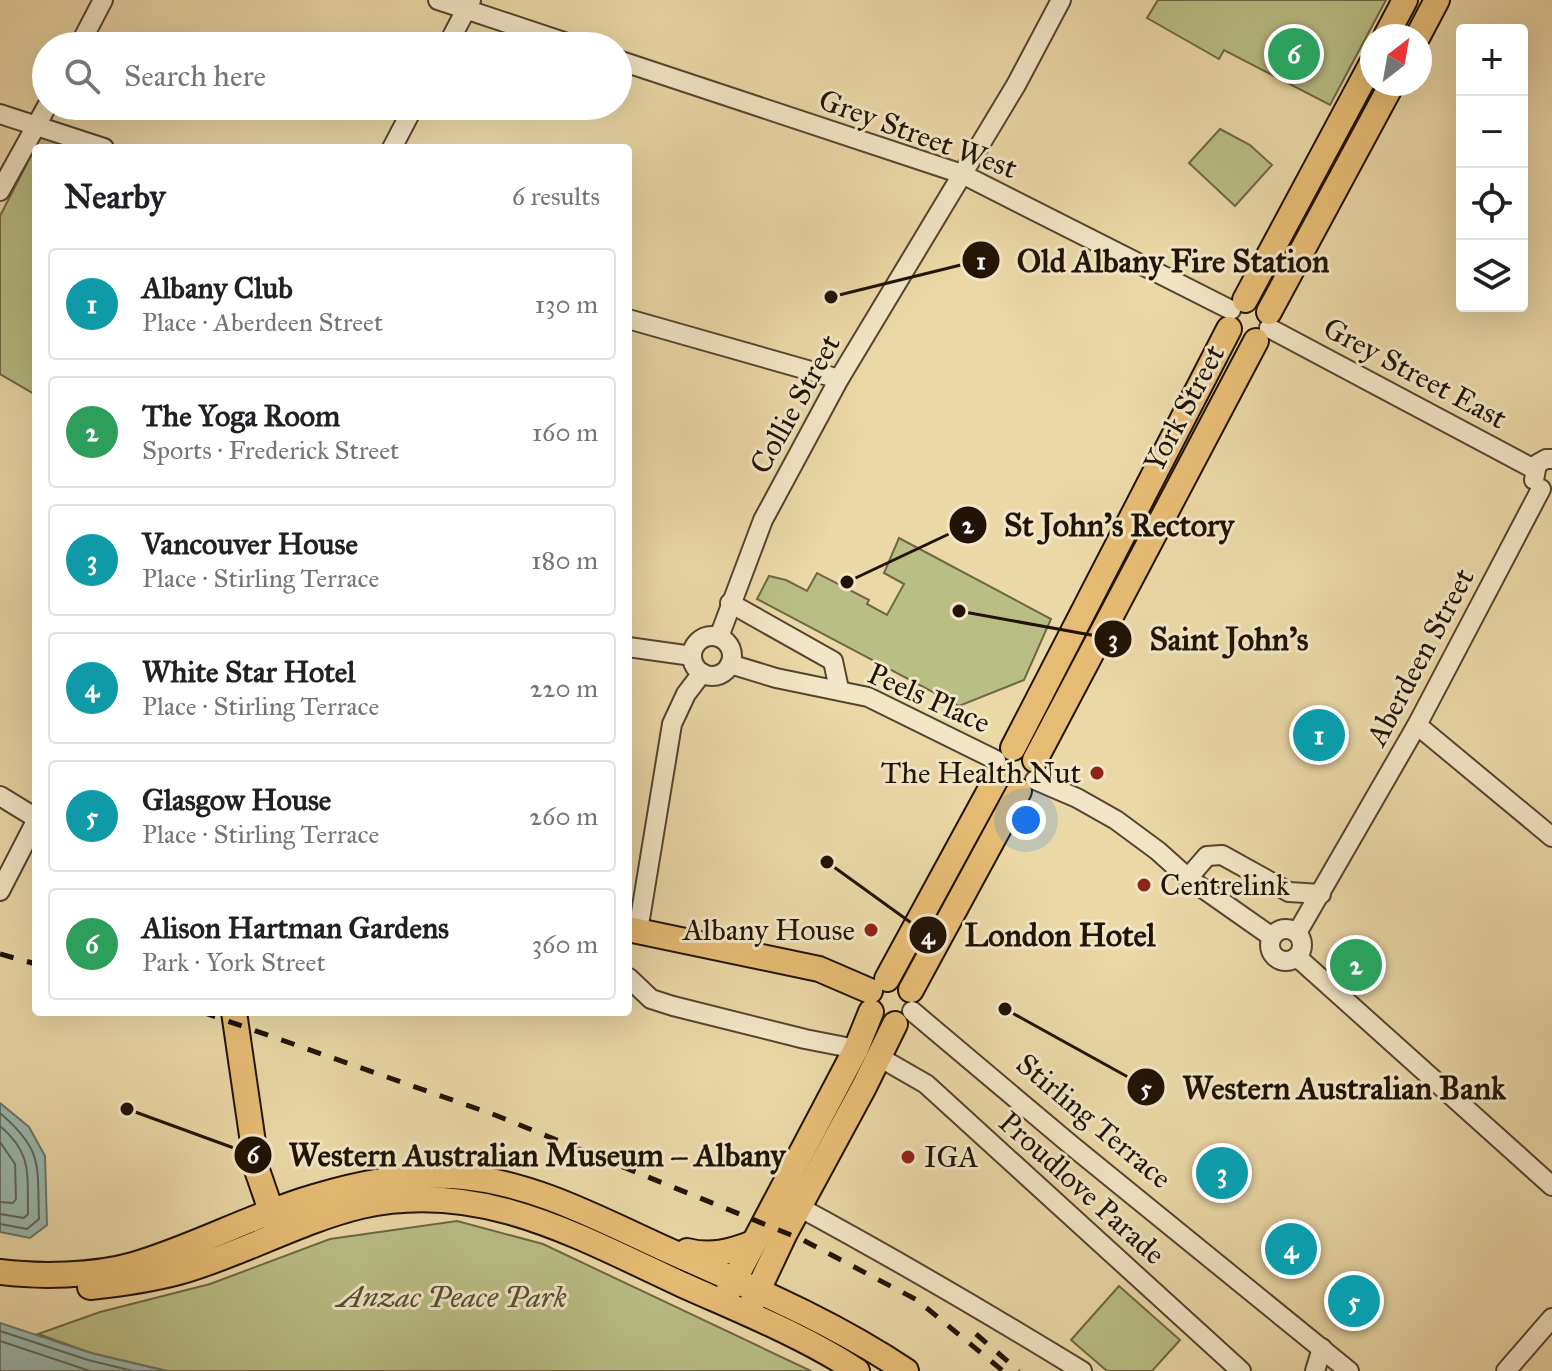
<!DOCTYPE html>
<html lang="en">
<head>
<meta charset="utf-8">
<style>
  body { margin:0; font-family:"IM FELL Great Primer",serif; background:#f2f2f2; color:#202124 }
  .controls { position:absolute; right:24px; top:24px; display:grid; overflow:hidden; border-radius:8px; box-shadow:0 8px 32px #0002 }
  .controls button { width:72px; height:72px; display:grid; place-items:center; padding:0; border:0; border-bottom:2px solid #e0e0e0; background:#fff; color:#202124; font:40px sans-serif }
  .compass { position:absolute; left:1360px; top:24px; width:72px; height:72px; border-radius:50%; background:#fff; box-shadow:0 8px 32px #0002; rotate:31deg }
  .you { position:absolute; left:1026px; top:820px; width:28px; height:28px; margin:-20px; border:6px solid #fff; border-radius:50%; background:#1a73e8; box-shadow:0 0 0 12px #1a73e833 }
  .badge { display:grid; place-items:center; width:52px; height:52px; border-radius:50%; background:#ea580c; color:#fff; font-size:26px; font-weight:700 }
  .pin { position:absolute; translate:-50% -50%; border:4px solid #fff; box-shadow:0 2px 8px #0006 }
  .list { margin:0; padding:0; list-style:none }
  h2 { display:flex; justify-content:space-between; align-items:center; height:104px; margin:0; padding:0 32px; font-size:34px }
  h2 small { font-size:26px; font-weight:400; color:#757577 }
  .list li { display:grid; grid-template-columns:52px 1fr auto; gap:24px; align-items:center; box-sizing:border-box; height:112px; margin:0 16px 16px; padding:0 16px; border:2px solid #e0e0e0; border-radius:8px }
  .list b { display:block; font-size:30px; white-space:nowrap }
  .list p { margin:0; font-size:26px; white-space:nowrap; color:#757577 }
  .list em { font-size:26px; font-style:normal; color:#757577 }
  .icon { flex:none; width:44px; height:44px; fill:none; stroke:currentColor; stroke-width:2; stroke-linecap:round; stroke-linejoin:round }
  .map { position:relative; flex:none; width:1552px; height:1371px; overflow:hidden }
  .search { position:absolute; background:#fff; box-shadow:0 8px 32px #0002; left:32px; top:32px; width:600px; height:88px; display:flex; align-items:center; gap:20px; box-sizing:border-box; padding:0 28px; border-radius:44px; color:#757577; font-size:30px }
  .panel { position:absolute; background:#fff; box-shadow:0 8px 32px #0002; left:32px; top:144px; width:600px; height:872px; border-radius:8px }
  .map>svg:first-child { display:block }
  .green { fill:#b9be85; stroke:#6d6845; stroke-width:2 }
  .water { fill:#9ab8af; stroke:#6a766b; stroke-width:2 }
  .lines { fill:none; stroke-linecap:round; stroke-linejoin:round }
  .shore { stroke:#5e665a; stroke-width:2 }
  .minor-casing { stroke:#54442e; stroke-width:22 }
  .major-casing { stroke:#211305; stroke-width:28 }
  .minor { stroke:#f2e6c6; stroke-width:18 }
  .major { stroke:#e6bc74; stroke-width:24 }
  .rail { stroke:#211305; stroke-width:5; stroke-dasharray:14 14; stroke-linecap:butt }
  .poi-dot { fill:#8f2418; stroke:#f2e6c6; stroke-width:3 }
  .labels { text-anchor:middle; stroke-width:6; stroke-linejoin:round; paint-order:stroke }
  .street-label { font-size:30px; fill:#211305; stroke:#f2e6c6 }
  .poi-label { font-size:30px; fill:#211305; stroke:#f2e6c6; text-anchor:end }
  .park-label { font-size:30px; font-style:italic; fill:#564f32; stroke:#f2e6c6 }
  .leader { fill:none; stroke:#211305; stroke-width:3 }
  .callout-dot { fill:#211305; stroke:#f2e6c6; stroke-width:3 }
  .mark-label { font-size:24px; text-anchor:middle; font-weight:bold; fill:#fff }
  .callout-label { font-size:32px; text-anchor:middle; font-weight:bold; fill:#211305; stroke:#f2e6c6; stroke-width:6; stroke-linejoin:round; paint-order:stroke }
</style>
</head>
<body>
<div class="map">
<svg width="1552" height="1371" viewBox="0 0 1552 1371">
  <rect width="100%" height="100%" fill="#ebd8a7"/>
  <filter id="stains"><feTurbulence type="fractalNoise" baseFrequency=".0025" numOctaves="4"/><feColorMatrix values="0 0 0 0 .2 0 0 0 0 .09 0 0 0 0 .02 0 0 0 .5 -.17"/></filter>
  <radialGradient id="worn" r=".72"><stop offset=".6" stop-color="#630" stop-opacity="0"/><stop offset="1" stop-color="#630" stop-opacity=".3"/></radialGradient>
  <!-- green -->
  <g class="green">
    <polygon points="1158,0 1386,0 1330,105 1224,50 1219,59 1147,18"/>
    <polygon points="1220,129 1250,145 1272,165 1235,206 1189,163"/>
    <polygon points="41,136 78,148 36,148 36,395 0,374 0,216"/>
    <polygon points="899,538 1051,619 1024,680 959,706 757,599 769,576 786,580 807,591 817,573 869,600 867,604 887,615 904,584 884,573"/>
    <polygon points="457,1221 543,1244 811,1371 167,1371 91,1353 38,1334 100,1312 210,1284 330,1239"/>
    <polygon points="1119,1286 1180,1340 1152,1371 1107,1371 1071,1340"/>
  </g>
  <!-- water -->
  <g class="water">
    <polygon points="0,1103 29,1127 45,1156 47,1225 30,1238 0,1232"/>
    <polygon points="0,1323 91,1353 166,1371 0,1371"/>
  </g>
  <g class="lines">
    <!-- shore -->
    <g class="shore">
      <path d="M0,1113C44,1151 37,1165 39,1219L27,1229L0,1224"/>
      <path d="M0,1126C33,1154 27,1174 28,1214L24,1218L0,1214"/>
      <polyline points="0,1142 15,1164 16,1199 13,1203 0,1202"/>
      <polyline points="0,1331 88,1360 133,1371"/>
      <polyline points="0,1341 90,1371"/>
    </g>
    <defs>
      <g id="minor">
        <polyline points="438,0 576,46"/>
        <polyline points="79,46 103,0"/>
        <polyline points="447,46 471,0"/>
        <polyline points="618,60 962,174 1231,310"/>
        <polyline points="0,114 104,148"/>
        <polyline points="392,148 414,106"/>
        <polyline points="0,191 47,106"/>
        <polyline points="628,319 839,379"/>
        <polyline points="1269,328 1534,469"/>
        <polyline points="1534,480 1537,464 1546,459 1552,459"/>
        <polyline points="730,603 833,661 839,689"/>
        <circle cx="712" cy="656" r="20"/>
        <polyline points="719,637 763,520 839,379 1016,85 1061,0"/>
        <polyline points="628,647 692,656"/>
        <polyline points="730,664 776,678 868,697 996,760"/>
        <polyline points="1417,725 1552,837"/>
        <polyline points="1035,780 1077,798 1116,820 1158,851 1188,878 1272,937"/>
        <polyline points="0,796 36,818"/>
        <polyline points="1188,878 1207,856 1222,855 1289,892 1321,894"/>
        <polyline points="0,891 36,821"/>
        <circle cx="1286" cy="945" r="16"/>
        <polyline points="638,931 672,724 686,694 702,673"/>
        <polyline points="1297,933 1417,725 1541,489"/>
        <polyline points="1297,957 1552,1186"/>
        <polyline points="629,978 651,999 673,1006 805,1039 856,1049"/>
        <polyline points="912,1011 1071,1145 1349,1371"/>
        <polyline points="879,1057 926,1084 1241,1371"/>
        <path d="M799,1207C895,1259 989,1314 1082,1371"/>
        <polyline points="1315,1371 1322,1348"/>
        <polyline points="1506,1371 1552,1318"/>
      </g>
      <g id="major">
        <polyline points="1386,36 1405,0"/>
        <polyline points="1418,36 1437,0"/>
        <polyline points="1245,300 1372,63"/>
        <polyline points="1269,312 1392,84"/>
        <polyline points="1013,748 1229,329"/>
        <polyline points="1035,760 1256,341"/>
        <polyline points="628,929 819,969 870,991"/>
        <polyline points="887,979 996,779"/>
        <polyline points="911,990 1019,791"/>
        <polyline points="234,1012 257,1170 276,1225"/>
        <path d="M687,1251C711,1257 730,1252 753,1243"/>
        <path d="M0,1272C39,1277 94,1276 133,1265C195,1247 252,1215 314,1197C361,1183 414,1172 464,1177C535,1184 599,1219 663,1248C745,1285 830,1320 906,1371"/>
        <path d="M90,1287C120,1284 149,1280 179,1272C240,1255 299,1221 361,1206C481,1179 579,1237 683,1285C741,1311 804,1336 857,1371"/>
        <polyline points="728,1292 856,1049 871,1012"/>
        <polyline points="751,1305 785,1233 864,1087 895,1024"/>
      </g>
    </defs>
    <!-- minor casing -->
    <use href="#minor" class="minor-casing"/>
    <!-- major casing -->
    <use href="#major" class="major-casing"/>
    <!-- minor -->
    <use href="#minor" class="minor"/>
    <!-- major -->
    <use href="#major" class="major"/>
    <!-- rail -->
    <g class="rail">
      <polyline points="0,954 36,964"/>
      <polyline points="202,1012 495,1115 801,1239 917,1300 1003,1371"/>
      <polyline points="976,1334 1019,1371"/>
    </g>
  </g>
  <!-- markers -->
  <g class="poi-dot">
    <circle cx="1097" cy="773" r="8"/>
    <circle cx="1144" cy="885" r="8"/>
    <circle cx="871" cy="930" r="8"/>
    <circle cx="908" cy="1157" r="8"/>
  </g>
  <g class="labels">
    <!-- street labels -->
    <g class="street-label">
      <text transform="translate(918 134) rotate(20)" y="10">Grey Street West</text>
      <text transform="translate(1415 373) rotate(28)" y="10">Grey Street East</text>
      <text transform="translate(795 404) rotate(-61)" y="10">Collie Street</text>
      <text transform="translate(1184 408) rotate(-62)" y="10">York Street</text>
      <text transform="translate(1420 657) rotate(-62)" y="10">Aberdeen Street</text>
      <text transform="translate(929 698) rotate(24)" y="10">Peels Place</text>
      <text transform="translate(1094 1121) rotate(40)" y="10">Stirling Terrace</text>
      <text transform="translate(1082 1188) rotate(42)" y="10">Proudlove Parade</text>
    </g>
    <!-- poi labels -->
    <g class="poi-label">
      <text x="1081" y="783">The Health Nut</text>
      <text x="1160" y="895" text-anchor="start">Centrelink</text>
      <text x="855" y="940">Albany House</text>
      <text x="924" y="1167" text-anchor="start">IGA</text>
    </g>
    <!-- park labels -->
    <g class="park-label">
      <text x="452" y="1307">Anzac Peace Park</text>
    </g>
  </g>
  <!-- callouts -->
  <path class="leader" d="M831 297L981 260M847 582L968 525M959 611L1113 639M827 862L928 935M1005 1009L1146 1087M127 1109L253 1155"/>
  <g class="callout-dot">
    <circle cx="831" cy="297" r="8"/>
    <circle cx="847" cy="582" r="8"/>
    <circle cx="959" cy="611" r="8"/>
    <circle cx="827" cy="862" r="8"/>
    <circle cx="1005" cy="1009" r="8"/>
    <circle cx="127" cy="1109" r="8"/>
    <circle cx="981" cy="260" r="20"/>
    <circle cx="968" cy="525" r="20"/>
    <circle cx="1113" cy="639" r="20"/>
    <circle cx="928" cy="935" r="20"/>
    <circle cx="1146" cy="1087" r="20"/>
    <circle cx="253" cy="1155" r="20"/>
  </g>
  <g class="mark-label">
    <text x="981" y="269">1</text>
    <text x="968" y="533">2</text>
    <text x="1113" y="647">3</text>
    <text x="928" y="944">4</text>
    <text x="1146" y="1096">5</text>
    <text x="253" y="1163">6</text>
  </g>
  <g class="callout-label">
    <text x="1173" y="272">Old Albany Fire Station</text>
    <text x="1119" y="536">St John's Rectory</text>
    <text x="1229" y="650">Saint John’s</text>
    <text x="1060" y="946">London Hotel</text>
    <text x="1344" y="1099">Western Australian Bank</text>
    <text x="537" y="1166">Western Australian Museum – Albany</text>
  </g>
  <rect width="100%" height="100%" filter="url(#stains)"/>
  <rect width="100%" height="100%" fill="url(#worn)"/>
</svg>
<div class="controls">
<button>+</button>
<button>−</button>
<button><svg class="icon" aria-label="locate" viewBox="0 0 24 24"><circle cx="12" cy="12" r="6"/><path d="M12 2v4M12 18v4M2 12h4M18 12h4"/></svg></button>
<button><svg class="icon" aria-label="layers" viewBox="0 0 24 24"><path d="M12 4l9 5-9 5-9-5zM3 14l9 5 9-5"/></svg></button>
</div>
<svg class="compass" viewBox="-18 -18 36 36"><path d="M0-13l5 13h-10z" fill="#e53935"/><path d="M0 13l5-13h-10z" fill="#757577"/></svg>
<div class="you"></div>
<div class="pin badge" style="left:1319px;top:735px;background:#0f9aa8">1</div>
<div class="pin badge" style="left:1356px;top:965px;background:#2e9e5b">2</div>
<div class="pin badge" style="left:1222px;top:1173px;background:#0f9aa8">3</div>
<div class="pin badge" style="left:1291px;top:1249px;background:#0f9aa8">4</div>
<div class="pin badge" style="left:1354px;top:1301px;background:#0f9aa8">5</div>
<div class="pin badge" style="left:1294px;top:54px;background:#2e9e5b">6</div>
<div class="search"><svg class="icon" aria-label="search" viewBox="0 0 24 24"><circle cx="10" cy="10" r="6"/><path d="M15 15l6 6"/></svg>Search here</div>
<section class="panel">
<h2>Nearby<small>6 results</small></h2>
<ul class="list">
<li><span class="badge" style="background:#0f9aa8">1</span><div><b>Albany Club</b><p>Place · Aberdeen Street</p></div><em>130 m</em></li>
<li><span class="badge" style="background:#2e9e5b">2</span><div><b>The Yoga Room</b><p>Sports · Frederick Street</p></div><em>160 m</em></li>
<li><span class="badge" style="background:#0f9aa8">3</span><div><b>Vancouver House</b><p>Place · Stirling Terrace</p></div><em>180 m</em></li>
<li><span class="badge" style="background:#0f9aa8">4</span><div><b>White Star Hotel</b><p>Place · Stirling Terrace</p></div><em>220 m</em></li>
<li><span class="badge" style="background:#0f9aa8">5</span><div><b>Glasgow House</b><p>Place · Stirling Terrace</p></div><em>260 m</em></li>
<li><span class="badge" style="background:#2e9e5b">6</span><div><b>Alison Hartman Gardens</b><p>Park · York Street</p></div><em>360 m</em></li>
</ul>
</section>
</div>
</body>
</html>
